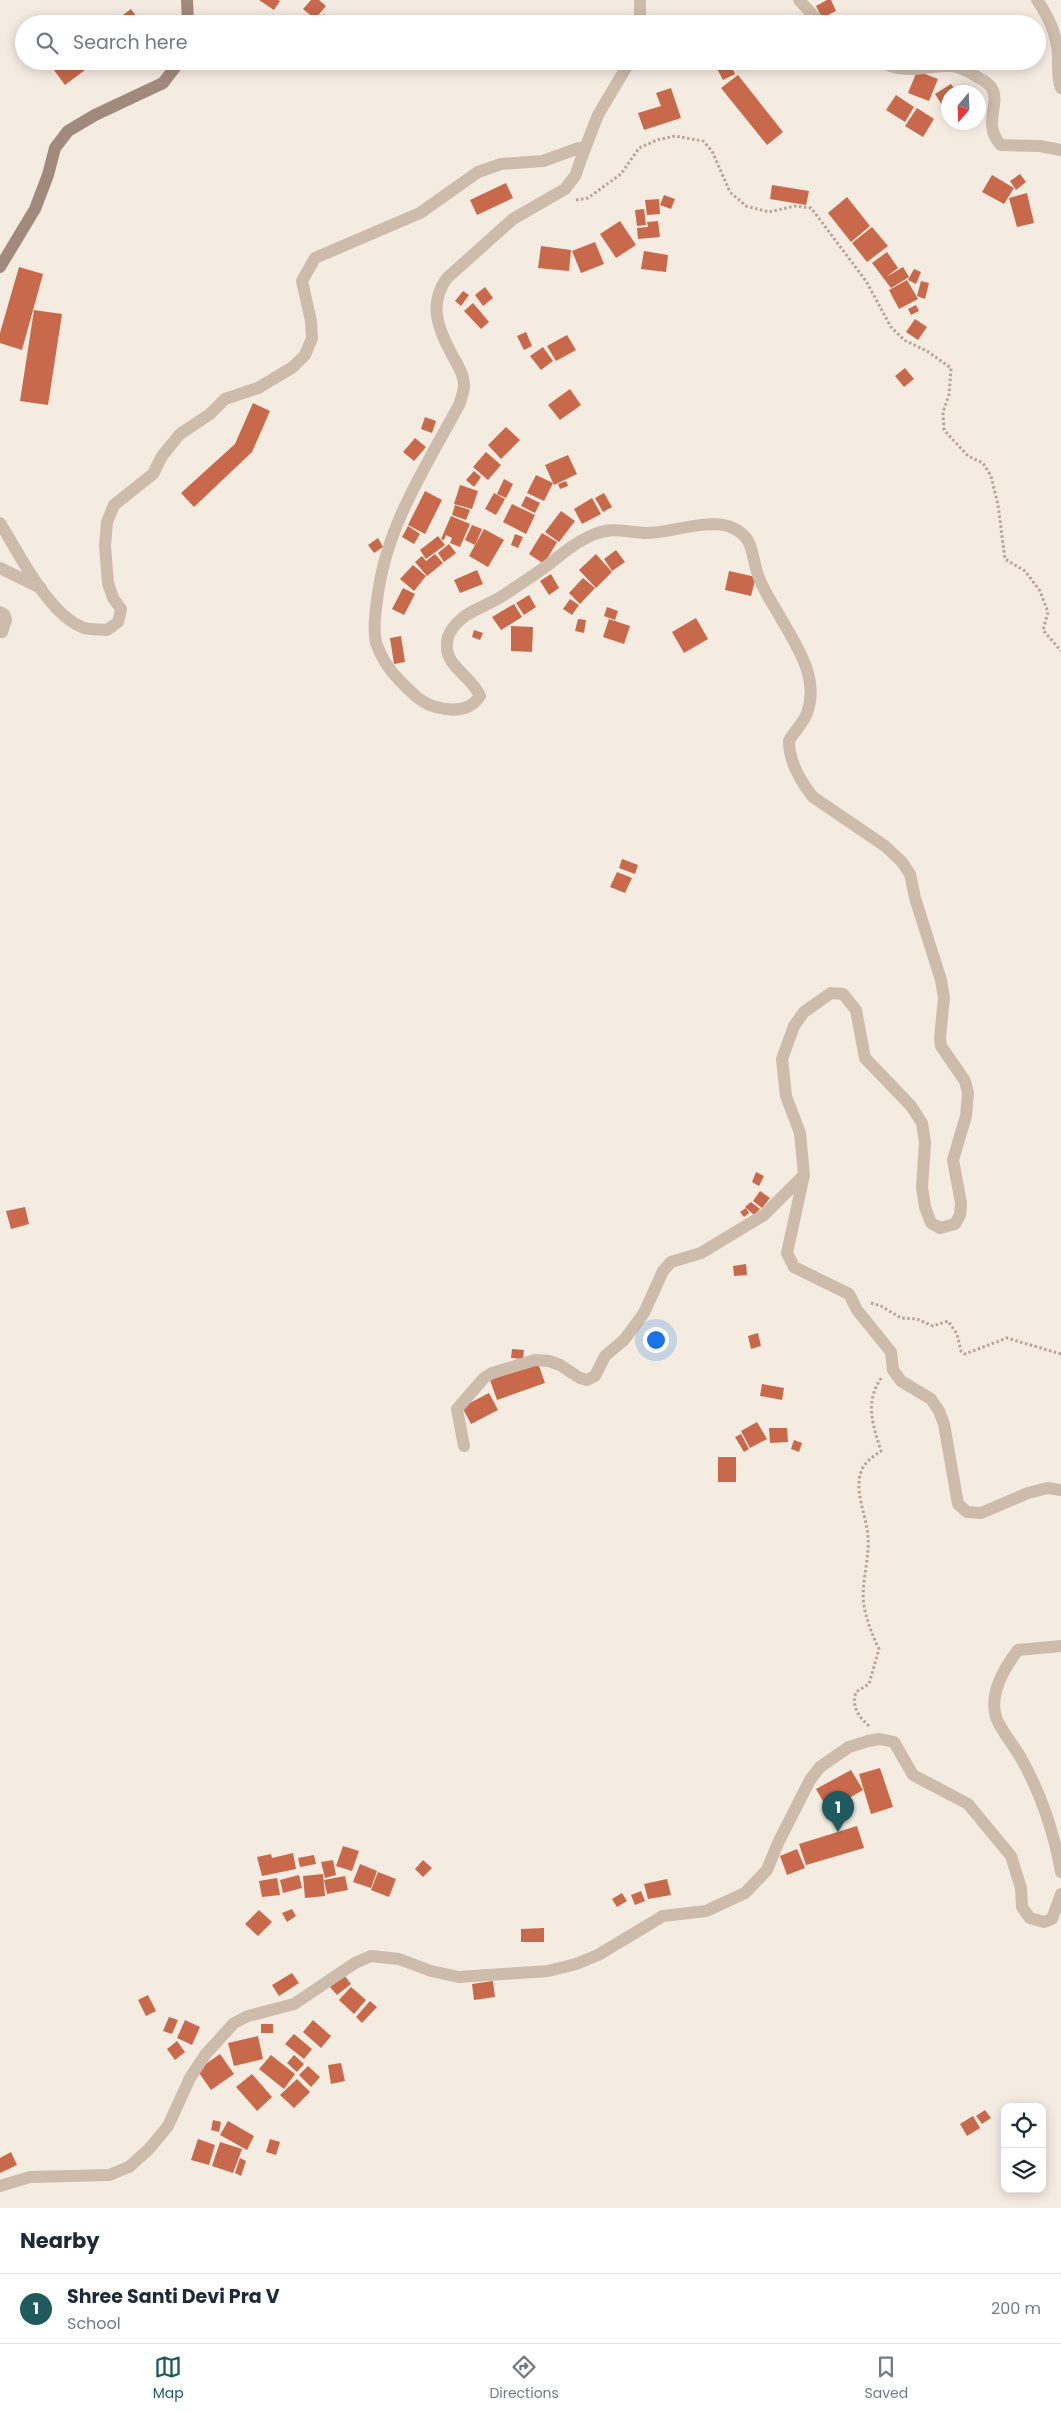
<!DOCTYPE html>
<html lang="en">
<head>
<meta charset="utf-8">
<style>
  body { margin:0; font-family:Poppins,sans-serif; background:#f2f2f3; color:#1f2937 }
  .controls { position:absolute; right:15px; bottom:15px; display:grid; overflow:hidden; border-radius:10px; box-shadow:0 2px 12px #0003 }
  .controls button { width:45px; height:45px; display:grid; place-items:center; padding:0; border:0; border-bottom:1px solid #e0e1e3; background:#fff; color:#1f2937; font:25px sans-serif }
  .compass { position:absolute; left:941px; top:85px; width:45px; height:45px; border-radius:50%; background:#fff; box-shadow:0 2px 12px #0003; rotate:199deg }
  .you { position:absolute; left:655px; top:1339px; width:18px; height:18px; margin:-12px; border:4px solid #fff; border-radius:50%; background:#1a73e8; box-shadow:0 0 0 8px #1a73e833 }
  .badge { display:grid; place-items:center; width:32px; height:32px; border-radius:50%; background:#1f5a5e; color:#fff; font-size:16px; font-weight:700 }
  .pin { position:absolute; translate:-50% -41px; filter:drop-shadow(0 1px 2px #0008) }
  .pin::after { content:''; position:absolute; top:26px; width:18px; height:15px; background:inherit; clip-path:polygon(0 0,100% 0,50% 100%) }
  .list { margin:0; padding:0; list-style:none }
  h2 { display:flex; justify-content:space-between; align-items:center; height:65px; margin:0; padding:0 20px; font-size:21px }
  h2 small { font-size:16px; font-weight:400; color:#747a83 }
  .list li { display:grid; grid-template-columns:32px 1fr auto; gap:15px; align-items:center; box-sizing:border-box; height:70px; padding:0 20px; border-top:1px solid #e0e1e3 }
  .list b { display:block; font-size:19px; white-space:nowrap }
  .list p { margin:0; font-size:16px; white-space:nowrap; color:#747a83 }
  .list em { font-size:16px; font-style:normal; color:#747a83 }
  .icon { flex:none; width:28px; height:28px; fill:none; stroke:currentColor; stroke-width:2; stroke-linecap:round; stroke-linejoin:round }
  .map { position:relative; flex:none; width:1061px; height:2208px; overflow:hidden }
  .search { position:absolute; background:#fff; box-shadow:0 2px 12px #0003; left:15px; right:15px; top:15px; height:55px; display:flex; align-items:center; gap:12px; box-sizing:border-box; padding:0 18px; border-radius:28px; color:#747a83; font-size:19px }
  .sheet { height:135px; background:#fff }
  nav { display:flex; justify-content:space-around; align-items:center; box-sizing:border-box; height:70px; border-top:1px solid #e0e1e3; background:#fff; font-size:14px; color:#747a83 }
  nav a { display:grid; justify-items:center; gap:2px }
  nav .on { color:#1f5a5e }
  .map>svg:first-child { display:block }
  .building { fill:#c8694b }
  .lines { fill:none; stroke-linecap:round; stroke-linejoin:round }
  .path { stroke:#b9a596; stroke-width:3; stroke-dasharray:2.5 2.5; stroke-linecap:butt }
  .street { stroke:#cdbbac; stroke-width:12 }
  .secondary { stroke:#a18a7d; stroke-width:12 }
</style>
</head>
<body>
<div class="map">
<svg width="1061" height="2208" viewBox="0 0 1061 2208">
  <rect width="100%" height="100%" fill="#f4ebe1"/>
  <!-- building -->
  <g class="building">
    <polygon points="259,0 278,0 280,1 274,10"/>
    <polygon points="311,0 319,0 326,6 315,19 303,9"/>
    <polygon points="827,0 831,0 836,11 822,18 816,6"/>
    <polygon points="131,9 142,24 111,24"/>
    <polygon points="324,14 335,24 316,24"/>
    <polygon points="59,61 97,61 65,85 51,66"/>
    <polygon points="713,61 729,61 735,74 723,80"/>
    <polygon points="917,71 938,79 929,101 908,93"/>
    <polygon points="738,75 783,132 767,145 721,88"/>
    <polygon points="951,84 957,92 948,92 947,113 935,94"/>
    <polygon points="671,88 681,118 644,130 638,113 661,106 656,93"/>
    <polygon points="896,95 914,107 905,122 886,110"/>
    <polygon points="917,108 934,119 923,137 905,126"/>
    <polygon points="1020,174 1026,182 1016,190 1010,181"/>
    <polygon points="992,175 1014,188 1004,204 982,192"/>
    <polygon points="506,183 513,198 477,215 470,200"/>
    <polygon points="772,185 809,191 806,205 770,199"/>
    <polygon points="1027,193 1034,223 1017,227 1009,198"/>
    <polygon points="664,195 675,199 671,209 660,205"/>
    <polygon points="847,197 870,226 851,242 828,213"/>
    <polygon points="659,199 660,214 647,215 645,200"/>
    <polygon points="644,209 646,225 637,226 635,210"/>
    <polygon points="620,221 636,245 616,258 600,234"/>
    <polygon points="658,221 660,237 638,239 637,228 648,227 647,222"/>
    <polygon points="872,227 888,246 867,262 852,243"/>
    <polygon points="595,242 604,264 581,273 572,251"/>
    <polygon points="541,246 571,250 569,271 538,268"/>
    <polygon points="644,251 668,255 666,272 641,269"/>
    <polygon points="887,252 898,268 886,277 903,267 909,277 891,288 872,263"/>
    <polygon points="19,267 43,274 22,350 0,343 0,333"/>
    <polygon points="914,269 921,272 916,284 908,280"/>
    <polygon points="907,280 918,299 899,309 889,290"/>
    <polygon points="921,281 929,283 925,299 917,296"/>
    <polygon points="485,287 493,298 483,306 475,295"/>
    <polygon points="463,291 469,295 461,306 455,301"/>
    <polygon points="473,303 489,322 481,329 464,311"/>
    <polygon points="916,305 919,311 911,315 908,309"/>
    <polygon points="34,310 62,314 48,405 20,401"/>
    <polygon points="915,319 927,327 918,340 906,332"/>
    <polygon points="526,332 532,346 524,350 517,336"/>
    <polygon points="567,335 576,350 556,361 547,346"/>
    <polygon points="543,347 553,361 541,370 530,356"/>
    <polygon points="905,368 914,379 904,387 895,376"/>
    <polygon points="570,389 581,405 560,420 548,405"/>
    <polygon points="253,403 270,411 252,452 194,507 181,493 235,444"/>
    <polygon points="425,417 436,421 432,433 421,429"/>
    <polygon points="506,427 520,440 501,459 488,445"/>
    <polygon points="415,438 426,447 414,461 403,452"/>
    <polygon points="486,452 501,465 488,480 473,467"/>
    <polygon points="568,455 577,474 554,485 545,465"/>
    <polygon points="474,471 481,477 474,487 466,480"/>
    <polygon points="536,475 553,483 544,501 527,493"/>
    <polygon points="504,479 513,484 506,498 497,494"/>
    <polygon points="566,481 568,486 560,489 558,484"/>
    <polygon points="460,485 478,491 472,509 454,504"/>
    <polygon points="425,491 442,500 425,534 408,525"/>
    <polygon points="494,493 505,499 496,515 485,509"/>
    <polygon points="604,493 612,507 603,512 595,498"/>
    <polygon points="526,496 540,503 535,513 521,506"/>
    <polygon points="592,498 601,514 582,524 574,509"/>
    <polygon points="512,504 535,515 526,534 503,522"/>
    <polygon points="455,505 470,510 466,520 452,515"/>
    <polygon points="561,511 575,521 559,542 545,532"/>
    <polygon points="451,516 470,524 460,547 450,543 452,538 446,535 444,540 441,539"/>
    <polygon points="472,525 482,529 475,545 465,540"/>
    <polygon points="408,526 420,534 414,544 402,537"/>
    <polygon points="484,529 504,540 488,567 469,556"/>
    <polygon points="542,533 557,542 544,564 529,554"/>
    <polygon points="515,534 523,537 518,548 511,545"/>
    <polygon points="438,536 445,545 426,559 420,550"/>
    <polygon points="378,538 383,547 374,553 368,545"/>
    <polygon points="449,544 456,553 444,562 438,553"/>
    <polygon points="616,550 625,562 612,571 604,559"/>
    <polygon points="435,554 443,563 427,576 415,562 422,556 426,561"/>
    <polygon points="596,554 612,572 596,588 579,570"/>
    <polygon points="413,565 426,576 414,591 400,579"/>
    <polygon points="477,570 483,584 460,593 454,580"/>
    <polygon points="729,571 756,577 751,596 725,590"/>
    <polygon points="551,574 559,588 549,595 540,581"/>
    <polygon points="583,578 595,588 580,604 569,593"/>
    <polygon points="403,588 415,594 404,615 392,609"/>
    <polygon points="529,595 536,607 524,615 516,603"/>
    <polygon points="570,599 579,605 572,615 563,609"/>
    <polygon points="514,604 522,617 501,630 492,617"/>
    <polygon points="607,607 618,611 615,620 604,616"/>
    <polygon points="696,618 708,639 684,653 672,632"/>
    <polygon points="578,619 586,620 584,633 575,631"/>
    <polygon points="609,619 630,626 624,644 603,637"/>
    <polygon points="511,626 533,627 532,652 511,651"/>
    <polygon points="474,630 483,633 480,640 472,637"/>
    <polygon points="401,636 405,662 394,664 390,638"/>
    <polygon points="622,859 638,865 635,874 619,868"/>
    <polygon points="617,872 632,878 625,893 610,887"/>
    <polygon points="756,1172 764,1176 759,1186 752,1182"/>
    <polygon points="760,1191 770,1198 762,1208 753,1201"/>
    <polygon points="751,1202 760,1209 754,1215 745,1207"/>
    <polygon points="25,1207 29,1224 11,1229 6,1211"/>
    <polygon points="746,1208 749,1213 744,1217 740,1212"/>
    <polygon points="746,1264 747,1275 734,1276 733,1266"/>
    <polygon points="758,1333 761,1346 751,1349 748,1336"/>
    <polygon points="512,1349 524,1350 523,1359 511,1358"/>
    <polygon points="538,1363 545,1383 497,1400 490,1380"/>
    <polygon points="762,1384 784,1388 782,1400 760,1396"/>
    <polygon points="489,1393 498,1410 471,1424 462,1407"/>
    <polygon points="757,1422 767,1439 750,1448 741,1431"/>
    <polygon points="769,1428 787,1428 788,1442 770,1443"/>
    <polygon points="741,1434 749,1449 744,1452 735,1437"/>
    <polygon points="794,1440 802,1443 799,1452 791,1449"/>
    <rect x="718" y="1457" width="18" height="25"/>
    <polygon points="880,1768 893,1807 871,1814 859,1774"/>
    <polygon points="851,1770 863,1790 828,1810 816,1789"/>
    <polygon points="857,1826 864,1848 806,1865 799,1844"/>
    <polygon points="343,1846 359,1851 352,1871 336,1866"/>
    <polygon points="797,1849 805,1868 787,1875 780,1856"/>
    <polygon points="293,1853 296,1869 262,1876 257,1857 271,1854 272,1858"/>
    <polygon points="314,1855 316,1864 300,1867 298,1858"/>
    <polygon points="333,1860 336,1875 325,1878 321,1862"/>
    <polygon points="423,1860 432,1868 423,1877 415,1869"/>
    <polygon points="360,1864 377,1871 371,1888 353,1882"/>
    <polygon points="378,1872 396,1879 389,1897 371,1890"/>
    <polygon points="323,1874 325,1896 305,1898 303,1876"/>
    <polygon points="299,1875 302,1888 283,1893 280,1880"/>
    <polygon points="345,1876 348,1890 327,1894 324,1880"/>
    <polygon points="277,1878 280,1895 262,1897 259,1881"/>
    <polygon points="667,1879 671,1895 648,1899 644,1884"/>
    <polygon points="641,1891 645,1901 635,1905 631,1895"/>
    <polygon points="622,1893 627,1901 617,1907 612,1899"/>
    <polygon points="292,1909 296,1916 287,1922 282,1913"/>
    <polygon points="259,1910 272,1922 258,1936 245,1924"/>
    <polygon points="544,1928 544,1942 521,1942 521,1929"/>
    <polygon points="292,1973 299,1983 279,1996 272,1985"/>
    <polygon points="344,1975 351,1984 337,1995 330,1987"/>
    <polygon points="493,1981 495,1997 474,2000 472,1984"/>
    <polygon points="351,1987 366,2000 354,2014 339,2000"/>
    <polygon points="148,1995 156,2011 146,2016 138,2000"/>
    <polygon points="370,2001 377,2007 362,2023 356,2017"/>
    <polygon points="169,2017 178,2020 172,2034 163,2031"/>
    <polygon points="185,2020 200,2027 192,2045 177,2038"/>
    <polygon points="313,2020 331,2036 321,2048 303,2032"/>
    <rect x="261" y="2024" width="12" height="9"/>
    <polygon points="294,2034 312,2049 304,2059 285,2044"/>
    <polygon points="258,2036 263,2059 234,2066 228,2043"/>
    <polygon points="177,2041 185,2052 175,2060 167,2049"/>
    <polygon points="220,2054 234,2074 211,2090 197,2070"/>
    <polygon points="271,2055 295,2074 284,2089 259,2069"/>
    <polygon points="294,2055 304,2064 297,2072 287,2063"/>
    <polygon points="341,2063 345,2081 331,2084 328,2065"/>
    <polygon points="308,2066 320,2077 311,2087 299,2075"/>
    <polygon points="252,2074 272,2097 257,2111 236,2087"/>
    <polygon points="297,2079 310,2092 294,2108 280,2095"/>
    <polygon points="985,2110 991,2118 982,2124 976,2116"/>
    <polygon points="973,2116 980,2128 967,2136 960,2124"/>
    <polygon points="213,2120 221,2122 219,2132 211,2130"/>
    <polygon points="228,2121 254,2136 247,2150 220,2135"/>
    <polygon points="198,2139 215,2145 209,2165 191,2160"/>
    <polygon points="270,2139 280,2142 276,2155 266,2152"/>
    <polygon points="220,2142 242,2149 233,2173 212,2166"/>
    <polygon points="11,2152 17,2165 0,2173 0,2158"/>
    <polygon points="240,2158 246,2161 241,2176 235,2173"/>
  </g>
  <g class="lines">
    <!-- path -->
    <g class="path">
      <polyline points="576,200 588,198 621,174 639,148 657,140 675,136 703,141 712,151 730,192 746,206 769,212 795,206 811,208 866,281 891,327 904,340 927,351 951,368 949,395 943,412 944,430 968,456 983,463 991,476 998,505 1005,559 1025,571 1040,591 1048,612 1043,630 1061,651"/>
      <polyline points="871,1303 881,1306 901,1318 917,1319 933,1326 948,1321 957,1334 961,1351 965,1354 1007,1338 1061,1354"/>
      <path d="M869,1726C859,1717 851,1707 856,1692L869,1684L879,1649C872,1635 867,1621 864,1606C860,1581 872,1555 867,1529C864,1510 854,1488 862,1469C866,1461 874,1456 881,1451C873,1425 864,1402 882,1377"/>
    </g>
    <!-- street -->
    <g class="street">
      <polyline points="640,0 640,24"/>
      <polyline points="799,0 821,24"/>
      <path d="M1037,0C1049,18 1057,34 1058,56C1058,67 1057,77 1061,88"/>
      <path d="M880,61C903,76 927,65 951,66C960,66 971,73 979,78C983,80 988,83 991,87C1002,103 981,124 1001,145L1040,146L1061,150"/>
      <polyline points="584,151 598,115 630,61"/>
      <path d="M0,523C19,553 49,616 84,628C91,630 100,629 107,630L118,622L121,609L113,598L108,583L105,546L107,522L114,505L153,474L162,456L180,434L210,414L225,399L258,388L293,367L305,355L312,338L311,321L302,281L315,258L420,213L478,172L501,164L543,161L579,148L584,151L575,176L565,189L513,219L447,278C429,303 437,326 450,351C456,363 465,374 464,388C463,393 461,398 460,403C426,467 385,527 377,601C375,614 373,630 376,643C381,657 390,671 400,681C411,692 421,703 436,707C454,712 470,711 480,696C472,676 445,667 447,644C447,633 456,623 465,616C477,608 492,603 504,595C519,585 534,575 548,565C563,553 577,541 595,534C613,526 629,533 647,533C669,533 713,517 733,528C754,538 751,553 757,572C761,587 771,601 779,615C796,645 820,678 807,713C803,724 794,731 789,741C789,761 801,782 813,797L885,846L902,862L910,874L915,898L941,980L944,998L940,1038L941,1046L965,1081L968,1093L966,1116L953,1160L961,1203L960,1215L955,1224L940,1228L931,1223L925,1207L922,1187L925,1143L922,1123L911,1106L865,1058L856,1010L843,994L831,993L804,1012L794,1026L782,1059L786,1096L800,1133L804,1175L787,1253L794,1267L849,1294L857,1310L891,1352L893,1370L901,1381L931,1399L939,1411L944,1424L958,1504L967,1512L981,1513L1028,1493L1048,1488L1061,1490"/>
      <polyline points="0,568 41,588"/>
      <polyline points="0,612 4,614 6,620 2,632 0,632"/>
      <polyline points="464,1446 457,1409 484,1378 492,1373 535,1360 549,1361 560,1365 580,1378 587,1380 595,1376 605,1356 624,1340 644,1313 663,1271 671,1262 701,1253 764,1215 804,1175"/>
      <path d="M1061,1646L1018,1650C1005,1667 989,1694 996,1717C999,1728 1016,1748 1022,1760C1041,1794 1054,1833 1061,1872"/>
      <polyline points="0,2186 30,2177 109,2175 129,2167 149,2149 168,2126 190,2078 205,2055 234,2023 248,2016 294,2004 355,1963 371,1956 399,1959 431,1971 459,1977 548,1971 576,1964 598,1955 663,1916 706,1911 745,1893 767,1870 778,1843 810,1780 820,1767 849,1747 868,1741 880,1739 894,1742 913,1775 968,1804 1011,1856 1021,1888 1022,1907 1030,1918 1044,1922 1052,1919 1061,1894"/>
    </g>
    <!-- secondary -->
    <g class="secondary">
      <polyline points="187,0 188,24"/>
      <polyline points="0,267 35,209 48,175 55,148 68,131 95,115 163,83 180,61"/>
    </g>
  </g>
</svg>
<div class="controls">
<button><svg class="icon" aria-label="locate" viewBox="0 0 24 24"><circle cx="12" cy="12" r="6"/><path d="M12 2v4M12 18v4M2 12h4M18 12h4"/></svg></button>
<button><svg class="icon" aria-label="layers" viewBox="0 0 24 24"><path d="M12 4l9 5-9 5-9-5zM3 14l9 5 9-5"/></svg></button>
</div>
<svg class="compass" viewBox="-18 -18 36 36"><path d="M0-13l5 13h-10z" fill="#e53935"/><path d="M0 13l5-13h-10z" fill="#747a83"/></svg>
<div class="you"></div>
<div class="pin badge" style="left:838px;top:1832px">1</div>
<div class="search"><svg class="icon" aria-label="search" viewBox="0 0 24 24"><circle cx="10" cy="10" r="6"/><path d="M15 15l6 6"/></svg>Search here</div>
</div>
<section class="sheet">
<h2>Nearby<small></small></h2>
<ul class="list">
<li><span class="badge">1</span><div><b>Shree Santi Devi Pra V</b><p>School</p></div><em>200 m</em></li>
</ul>
</section>
<nav>
<a class="on"><svg class="icon" aria-label="map" viewBox="0 0 24 24"><path d="M3 6l6-2 6 2 6-2v14l-6 2-6-2-6 2zM9 4v14M15 6v14"/></svg>Map</a>
<a><svg class="icon" aria-label="directions" viewBox="0 0 24 24"><path d="M12 3l9 9-9 9-9-9zM9 14v-3h6M13 9l2 2-2 2"/></svg>Directions</a>
<a><svg class="icon" aria-label="saved" viewBox="0 0 24 24"><path d="M7 4h10v16l-5-4-5 4z"/></svg>Saved</a>
</nav>
</body>
</html>
